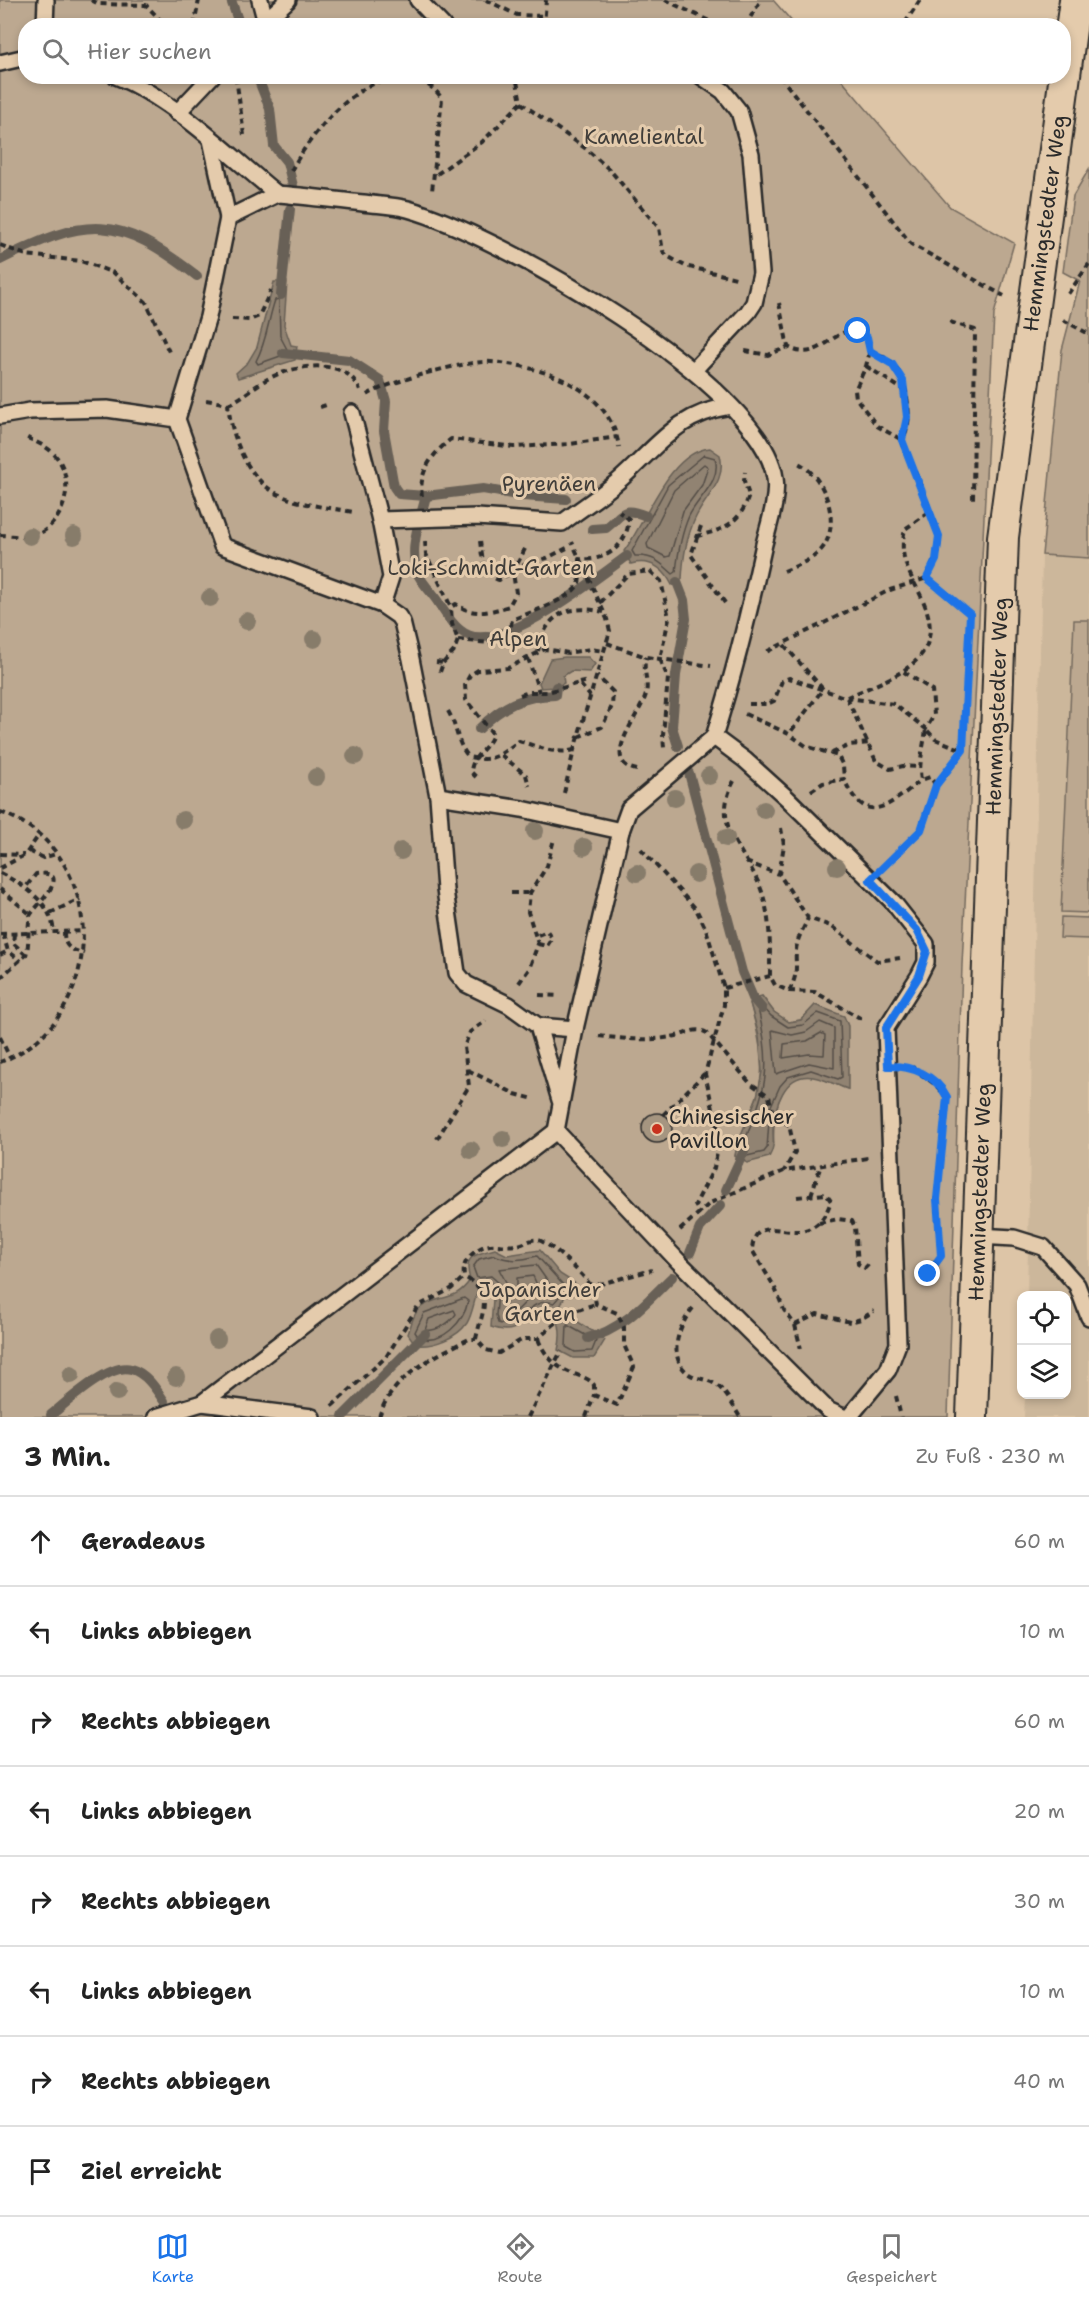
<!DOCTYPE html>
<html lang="de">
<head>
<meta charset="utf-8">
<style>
  body { margin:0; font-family:"Shantell Sans",sans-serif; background:#f6f6f6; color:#222 }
  .controls { position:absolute; right:18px; bottom:18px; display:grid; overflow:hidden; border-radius:12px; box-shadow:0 3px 9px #0003 }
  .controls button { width:54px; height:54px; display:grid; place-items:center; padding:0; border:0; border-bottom:2px solid #e0e0e0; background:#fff; color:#222; font:30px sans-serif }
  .stop { position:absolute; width:18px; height:18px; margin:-14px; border:4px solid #1a73e8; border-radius:50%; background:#fff }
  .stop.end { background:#1a73e8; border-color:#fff; box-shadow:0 2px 6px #0008 }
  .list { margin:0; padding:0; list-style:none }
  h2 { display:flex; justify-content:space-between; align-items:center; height:78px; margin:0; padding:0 24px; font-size:26px }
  h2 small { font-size:20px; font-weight:400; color:#767676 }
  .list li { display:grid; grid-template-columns:39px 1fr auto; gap:18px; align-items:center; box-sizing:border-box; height:90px; padding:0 24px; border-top:2px solid #e0e0e0 }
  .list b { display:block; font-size:22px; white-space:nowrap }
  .list em { font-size:20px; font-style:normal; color:#767676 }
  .icon { flex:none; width:33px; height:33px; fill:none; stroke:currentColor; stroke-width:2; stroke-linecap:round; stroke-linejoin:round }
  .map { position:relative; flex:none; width:1089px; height:1417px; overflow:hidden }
  .search { position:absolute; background:#fff; box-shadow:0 3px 9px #0003; left:18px; right:18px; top:18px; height:66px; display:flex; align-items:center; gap:15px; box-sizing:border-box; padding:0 21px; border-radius:24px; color:#767676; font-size:22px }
  .sheet { height:798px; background:#fff }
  nav { display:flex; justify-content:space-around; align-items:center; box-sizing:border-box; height:84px; border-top:2px solid #e0e0e0; background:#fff; font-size:16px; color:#767676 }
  nav a { display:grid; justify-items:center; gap:3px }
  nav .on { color:#1a73e8 }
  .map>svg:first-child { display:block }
  .built { fill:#ccb79b }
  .green { fill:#bca890; stroke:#746a5e; stroke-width:1.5; fill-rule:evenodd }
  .water { fill:#918372; stroke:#686056; stroke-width:1.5 }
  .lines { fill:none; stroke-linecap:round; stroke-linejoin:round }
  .shore { stroke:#544e47; stroke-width:1.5 }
  .stream { stroke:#686056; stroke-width:10 }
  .building { fill:#a59580; stroke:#2b2b2b; stroke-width:1.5 }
  .service-casing { stroke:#2b2b2b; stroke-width:20 }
  .minor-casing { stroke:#2b2b2b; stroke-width:34 }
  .path { stroke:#2b2b2b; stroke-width:4; stroke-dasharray:6 4.5; stroke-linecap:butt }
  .service { stroke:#e4cbac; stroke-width:15 }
  .minor { stroke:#e4cbac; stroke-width:30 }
  .tree { fill:#877b6b }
  .route { stroke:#1a73e8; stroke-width:8 }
  .poi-dot { fill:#c8321e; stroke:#e4cbac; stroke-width:2 }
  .labels { text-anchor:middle; stroke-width:6; stroke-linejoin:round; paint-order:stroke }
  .park-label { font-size:21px; fill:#413e3a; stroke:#e4cbac }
  .street-label { font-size:21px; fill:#2b2b2b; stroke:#e4cbac }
  .poi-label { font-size:21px; fill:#2b2b2b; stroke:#e4cbac; text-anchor:start }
</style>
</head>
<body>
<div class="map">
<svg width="1089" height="1417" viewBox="0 0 1089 1417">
  <rect width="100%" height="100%" fill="#ddc5a7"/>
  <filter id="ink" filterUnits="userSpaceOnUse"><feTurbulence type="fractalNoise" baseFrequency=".0167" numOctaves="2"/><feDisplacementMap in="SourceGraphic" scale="12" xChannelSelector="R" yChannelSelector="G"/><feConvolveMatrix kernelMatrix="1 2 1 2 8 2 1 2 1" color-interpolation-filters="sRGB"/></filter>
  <g filter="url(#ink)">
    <!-- built -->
    <polygon class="built" points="1042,555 1089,558 1089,1417 1024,1417 1025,1395 1066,1394 1066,1296 1027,1295"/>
    <!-- green -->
    <g class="green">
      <path d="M0,0H773L795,25L26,26V76L839,77L950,207L1014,243L994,314L962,965L948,1417H0ZM762,996L774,1012L789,1022L800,1020L809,1013L847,1089C836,1085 824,1078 812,1076C778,1071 772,1121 774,1144L740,1160L735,1156C739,1136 749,1118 756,1099C768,1068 758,1034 750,1003Z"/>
      <polygon points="1089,169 1089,558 1042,555 1062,350 1080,281 1063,272 1073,196"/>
      <polygon points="1074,620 1089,620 1089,913 1061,912"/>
      <polygon points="1061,917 1089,918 1089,939 1060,938"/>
    </g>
    <!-- water -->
    <g class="water">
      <polygon points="274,282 287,282 284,325 291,345 297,346 295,360 238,378 236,373 248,362 257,347"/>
      <path d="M710,448L720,455C727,482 705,496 695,519C686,538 683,558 682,579L672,585C663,567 650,559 631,564L624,551C646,523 668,452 710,448Z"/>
      <polygon points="565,657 588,657 595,664 590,672 571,671 563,676 564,683 556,687 541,688 539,683 550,659"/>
      <path d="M762,996L774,1012L789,1022L801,1020L815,1005L844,1016L848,1026V1089C837,1085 824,1079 813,1077C784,1072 774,1108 773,1130C773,1141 775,1147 769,1157L747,1163L735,1156L737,1144L757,1097L762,1072L759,1036L750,1003L753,998Z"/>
      <path d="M495,1249L507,1255L540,1250L560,1274L576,1284L578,1290L574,1295L565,1296L561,1305C572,1322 589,1327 605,1340L594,1358H573L558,1350C562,1335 561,1315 546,1307C522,1312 524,1339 491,1327L494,1285L489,1282L479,1288C474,1299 473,1313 467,1323C457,1338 433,1347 416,1345L408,1334C411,1326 413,1313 420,1308C438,1294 455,1303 470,1280C463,1255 474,1255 495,1249Z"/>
    </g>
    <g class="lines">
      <!-- shore -->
      <g class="shore">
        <path d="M279,299L280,336L289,353L258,364L256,361C267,341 268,320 275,300Z"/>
        <path d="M704,455L715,458C722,481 698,497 689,516C681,534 678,553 676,572L673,574C660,562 653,555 635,556L632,551L668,485Z"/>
        <polygon points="704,464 708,467 702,485 683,511 670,556 666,557 648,548 647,544 674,490"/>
        <path d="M763,1007L771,1016L788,1027L803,1025L818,1013L840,1021L842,1077L838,1079L811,1070L788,1077L780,1086L770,1108L767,1148L764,1152L747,1156L742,1153L743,1145C766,1089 773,1070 758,1009Z"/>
        <polygon points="820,1022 834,1028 834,1068 809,1063 776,1074 772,1030 792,1035 806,1032"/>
        <polygon points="821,1033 825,1035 824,1055 809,1054 783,1058 784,1044 807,1041"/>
        <path d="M494,1255C511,1262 521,1260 537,1256L566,1288L554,1303C525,1296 523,1332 498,1323L496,1315L499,1283L491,1276L477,1278L473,1267L479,1259Z"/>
        <path d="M536,1265L553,1289C547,1296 537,1292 530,1298C521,1305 517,1314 505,1317L507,1284L499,1269Z"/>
        <polygon points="533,1276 537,1285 517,1294 517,1278"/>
        <path d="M464,1298L468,1301C464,1322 442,1345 419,1338L415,1332L424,1313Z"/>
        <path d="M454,1310L456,1314C450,1323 436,1332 425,1330L429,1319Z"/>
        <polygon points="567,1325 596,1341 592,1351 575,1352 566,1347"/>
      </g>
      <!-- stream -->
      <g class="stream">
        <polyline points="231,0 240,26"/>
        <polyline points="257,76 270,109 274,146 287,162 293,186"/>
        <path d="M0,260C88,216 117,214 197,276"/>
        <polyline points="281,295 290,209"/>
        <polyline points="283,353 349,360 380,380 386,401 384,431 394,487 399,494 426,496 483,489 523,496 566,499"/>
        <path d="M426,496C420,521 407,551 419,576C424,585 432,593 438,602C445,613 455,630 468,635C505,651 597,578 627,556"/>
        <path d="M592,529L606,528C624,514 621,506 646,516"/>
        <polyline points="677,582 684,600 686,619 676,675 672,727 678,746"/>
        <path d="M479,729C503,705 522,696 555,695L556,687"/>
        <polyline points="689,773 742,972 753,998 762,1009"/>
        <polyline points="726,1190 745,1149"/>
        <polyline points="690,1253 700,1228 721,1205"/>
        <path d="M588,1338C622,1331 647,1301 672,1277"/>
        <path d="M51,1415C67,1402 110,1362 131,1369C146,1373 156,1389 164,1401"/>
        <polyline points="343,1416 425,1334"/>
      </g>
    </g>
    <!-- building -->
    <circle class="building" cx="657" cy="1128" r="15"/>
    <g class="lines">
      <defs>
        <g id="service">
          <polyline points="260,0 265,19"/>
          <polyline points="418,0 443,26"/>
          <polyline points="45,26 46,0"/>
          <polyline points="260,26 288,0"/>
          <polyline points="0,63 26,57"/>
          <path d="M116,76C173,99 229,155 277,194L228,218L208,317L177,419L222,546L382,605L398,616L402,622L411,659L438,796L445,890L457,973L466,984L509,1005L538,1026"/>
          <polyline points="177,113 212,76"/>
          <polyline points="211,140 228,218"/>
          <path d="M277,194C305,196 334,200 363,203C377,205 393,205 408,209C495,233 762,383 775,478C778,498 769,524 764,544C750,609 734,674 714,737L745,760L787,798L893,902L926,944V962L919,976L886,1028L898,1344L888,1370L849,1417"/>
          <polyline points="693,371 748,312 754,303 761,273 751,154 739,111 723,91 701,76"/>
          <polyline points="352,413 380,520"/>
          <polyline points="0,416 30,411 107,409 177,419"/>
          <path d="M382,605L391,577L380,520L477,517L562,523C583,507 606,493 625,475C661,442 679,414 730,406"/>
          <polyline points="438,796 522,809 621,831"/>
          <polyline points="575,1029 556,1131 679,1262 828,1410 843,1417"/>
          <polyline points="560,1100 538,1026 575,1029 621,831 629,809 714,737"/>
          <polyline points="978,1236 1014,1238 1043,1247 1077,1285 1089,1317"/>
          <polyline points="202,1403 312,1417"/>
          <polyline points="156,1417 202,1403 556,1131"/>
        </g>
        <g id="minor">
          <path id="s1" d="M972,1417L1003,537L1075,0"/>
        </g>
      </defs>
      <!-- service casing -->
      <use href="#service" class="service-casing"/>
      <!-- minor casing -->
      <use href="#minor" class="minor-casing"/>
      <!-- path -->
      <g class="path">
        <polyline points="91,0 99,4 146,5 166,26"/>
        <polyline points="486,0 517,15 545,16"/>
        <polyline points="665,0 720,26"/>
        <polyline points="905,23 920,0"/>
        <polyline points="194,26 199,0"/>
        <polyline points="544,26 546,0"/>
        <polyline points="745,26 761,0"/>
        <polyline points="780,76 911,244 1004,296"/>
        <polyline points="236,77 244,135"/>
        <polyline points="521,103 585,148 610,170 659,228 663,251 667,256 685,266 736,278"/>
        <path d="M291,171C311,133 366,63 417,80C428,84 436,89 442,99L432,191"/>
        <polyline points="437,174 482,142 521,103 516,76"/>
        <polyline points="0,245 26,255 81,261 114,273 146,302 170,354"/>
        <polyline points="1068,294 1089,264"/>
        <polyline points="779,303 788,347"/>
        <polyline points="232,319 250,320 259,316 271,290"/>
        <polyline points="1063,320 1089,334"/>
        <polyline points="950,322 975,330 973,499"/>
        <path d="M745,351L768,355L788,347C822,367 837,317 865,334L870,351L866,366L855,390L856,398L877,426L902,440L938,531L939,550L927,578L890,590L764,653"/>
        <path d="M870,351C877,354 885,357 891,363C907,378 915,422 902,440"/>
        <polyline points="866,366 905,391"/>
        <path d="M367,395C388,382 466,360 491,362C543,366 610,388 619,447"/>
        <path d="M206,400L228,404C231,434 245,473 271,490C294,505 327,507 353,512"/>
        <path d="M228,404C241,399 252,388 264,381C291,365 346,355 360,390"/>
        <polyline points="320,407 329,404"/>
        <path d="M422,496C418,472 433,453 451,439L514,447L570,444L617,437"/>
        <polyline points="701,526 691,555 725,603"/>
        <path d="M0,535C11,535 28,539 38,534C67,521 76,477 54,454C47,446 35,442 26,437"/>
        <path d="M696,536C722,531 741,523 749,495L744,481L745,472"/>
        <path d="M425,541L426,554L451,607L456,604C474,617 489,612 509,606L516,593L513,572L527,545"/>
        <path d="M480,541C482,556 483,575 499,580L521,566L547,558L567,548"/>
        <path d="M784,571C796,566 812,560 821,550C843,525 825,474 796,462"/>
        <polyline points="927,578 969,613"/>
        <polyline points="600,603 628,574 650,571 661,581 669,618 660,659 668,678 663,735 664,748"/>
        <path d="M458,640L491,643L509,637L512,620C527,613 572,600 579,583C581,576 579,566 579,559C606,562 627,546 629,519L619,512"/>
        <polyline points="607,643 646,657 711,666"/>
        <polyline points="784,645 823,689 789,734"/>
        <path d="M538,651C546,613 568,604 604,612"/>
        <polyline points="528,658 539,692"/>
        <polyline points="436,662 443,663 440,672"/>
        <polyline points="443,663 454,651 458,640 452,624 451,607"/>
        <polyline points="579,683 588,681"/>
        <polyline points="520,695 529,692 548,692 579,683 590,696"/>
        <path d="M847,697C901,674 954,658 918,590C906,567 899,555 905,529L929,512"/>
        <polyline points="847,698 876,761 890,769 903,766 919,767"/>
        <polyline points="749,704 767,704 774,701 782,681 789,678 847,698 894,704 926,729 934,715 932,690 901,670"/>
        <path d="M448,711C458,728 456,743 469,757C494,763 500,754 519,741C537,746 555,755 574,750"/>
        <polyline points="745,714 789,734 806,746 838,756 843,766 844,779"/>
        <polyline points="578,737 602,727 612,706 613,692 597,676"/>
        <polyline points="832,753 850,745 869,743"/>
        <polyline points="501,755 526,775 529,786"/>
        <path d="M637,770C597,762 642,713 646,694C649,681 642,669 646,657"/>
        <path d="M476,777L471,772C472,754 488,750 493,734L466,700L465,684L470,675L478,670L508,668L545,649L568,653L590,649L604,651"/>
        <path d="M734,781C709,829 748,850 762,892C771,920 770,947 770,976L775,985L789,991C801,970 793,962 797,944C799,935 805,926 808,918"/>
        <path d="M936,785L930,777L921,780C918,764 924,746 926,729L935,739L963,750"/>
        <path d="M811,791L823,783L844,779C866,829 890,805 921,780"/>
        <polyline points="564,793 574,750 610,631 607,619 572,542"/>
        <path d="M0,812C112,851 109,1022 0,1062"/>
        <polyline points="781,828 784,845 779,874 808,918 831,926 877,961 900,958"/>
        <polyline points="641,849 696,909 706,929 724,988 724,1005 705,1074 717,1126 717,1152 714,1168 695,1205 700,1214"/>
        <polyline points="29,851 43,858 56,854"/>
        <polyline points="0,854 24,855"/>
        <polyline points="746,862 778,874"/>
        <polyline points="887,863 921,830 936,785 962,752"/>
        <polyline points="0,868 25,855 39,835"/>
        <path d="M0,873C25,886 51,902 54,932"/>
        <polyline points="0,889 30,914"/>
        <polyline points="511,893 530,893"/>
        <polyline points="50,913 80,899"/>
        <path d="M64,932C64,947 70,950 84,953"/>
        <polyline points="0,934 84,931"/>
        <polyline points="3,934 8,951 21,961"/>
        <polyline points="14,934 13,943 26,955"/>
        <polyline points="538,935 547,931 552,938 547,946 538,944"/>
        <polyline points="0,955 8,951"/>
        <path d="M0,978L26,955C30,942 27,929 30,916C32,909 78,869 36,874L25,888"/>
        <polyline points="519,983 529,969 538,944 528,912 530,893 547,866 554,839"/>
        <polyline points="724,988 770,976"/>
        <polyline points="789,991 815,992 865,1021"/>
        <polyline points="539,995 558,996"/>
        <path d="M599,1036C624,1039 655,1042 680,1035C690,1032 697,1027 707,1033L750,1083L769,1096L773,1115L789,1125L795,1152L784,1171"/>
        <polyline points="0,1037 10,1058"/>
        <polyline points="912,1067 936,1085 947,1097 937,1199 941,1256 921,1281"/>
        <polyline points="468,1070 515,1094 534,1099"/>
        <polyline points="663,1115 704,1074"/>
        <polyline points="437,1139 469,1086 464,1047 470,1032 486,1021"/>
        <polyline points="811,1195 821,1165"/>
        <path d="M797,1197L826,1194L831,1201C810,1264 756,1200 752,1250L774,1286L784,1310L795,1325L801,1349"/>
        <polyline points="819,1223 838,1219 852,1221 855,1227 858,1264 865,1268 870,1263"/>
        <polyline points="680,1230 710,1203 784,1171 868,1158"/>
        <polyline points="578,1290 652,1270"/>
        <path d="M693,1308C679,1325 666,1357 689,1374C697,1379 707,1379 715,1384C726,1391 733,1406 740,1417"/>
        <polyline points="795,1325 817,1314 850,1322 861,1319 874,1311"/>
        <path d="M538,1339C545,1356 556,1368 574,1374C582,1377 589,1378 594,1385V1395L617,1405L634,1367L624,1345V1327L617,1313L596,1304C595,1299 594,1291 591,1286C584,1275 551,1244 539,1240C530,1238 526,1244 517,1245C496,1248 489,1238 470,1256C464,1263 463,1268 464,1277C496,1293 481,1313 476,1339L486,1350L499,1353L523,1339H538C557,1320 571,1311 596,1304"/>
        <polyline points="896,1396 901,1417"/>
        <polyline points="332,1406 386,1357 418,1306 451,1289 464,1277"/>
        <path d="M379,1417C391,1377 434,1356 469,1339H476"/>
        <polyline points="528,1417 561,1351"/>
        <polyline points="586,1417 594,1395"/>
      </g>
      <!-- service -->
      <use href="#service" class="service"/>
      <!-- minor -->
      <use href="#minor" class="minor"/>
    </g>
    <!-- trees -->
    <g class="tree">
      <circle cx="30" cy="536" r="9"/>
      <circle cx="74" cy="536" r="9"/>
      <circle cx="210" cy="598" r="9"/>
      <circle cx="247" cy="621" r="9"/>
      <circle cx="314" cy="639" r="9"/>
      <circle cx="355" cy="756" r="9"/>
      <circle cx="709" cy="776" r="9"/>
      <circle cx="316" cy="777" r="9"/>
      <circle cx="675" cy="798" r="9"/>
      <circle cx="764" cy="810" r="9"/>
      <circle cx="183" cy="820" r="9"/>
      <circle cx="535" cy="831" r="9"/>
      <circle cx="726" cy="838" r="9"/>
      <circle cx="584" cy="847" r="9"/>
      <circle cx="401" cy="851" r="9"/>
      <circle cx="837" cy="867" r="9"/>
      <circle cx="637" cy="873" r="9"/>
      <circle cx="696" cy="874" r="9"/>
      <circle cx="503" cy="1139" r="9"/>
      <circle cx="471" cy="1150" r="9"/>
      <circle cx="217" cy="1339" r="9"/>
      <circle cx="71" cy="1375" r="9"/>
      <circle cx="176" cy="1377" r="9"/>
      <circle cx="117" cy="1392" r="9"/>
    </g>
  </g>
  <g class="lines" filter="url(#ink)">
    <!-- route -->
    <path class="route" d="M858,331L867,337L870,351L892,364L903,381L907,417L902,440L939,536L936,560L927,578L970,614L963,750L936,785L921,830L870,880L917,930L927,951L919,976L886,1028L888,1066C910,1065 936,1075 947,1097L937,1199L941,1256L928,1274"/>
  </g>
  <!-- markers -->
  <circle class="poi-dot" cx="657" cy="1129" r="6"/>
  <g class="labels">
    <!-- park labels -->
    <g class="park-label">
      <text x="644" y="144">Kameliental</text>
      <text x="549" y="491">Pyrenäen</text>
      <text x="491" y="575">Loki-Schmidt-Garten</text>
      <text x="518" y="646">Alpen</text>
      <text x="540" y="1297">Japanischer<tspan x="540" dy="24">Garten</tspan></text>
    </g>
    <!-- street labels -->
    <g class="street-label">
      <text dy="7" stroke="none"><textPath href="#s1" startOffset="1197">Hemmingstedter Weg</textPath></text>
      <text dy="7" stroke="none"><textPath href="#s1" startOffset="711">Hemmingstedter Weg</textPath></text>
      <text dy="7" stroke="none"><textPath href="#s1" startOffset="225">Hemmingstedter Weg</textPath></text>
    </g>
    <!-- poi labels -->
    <g class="poi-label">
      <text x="669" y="1124">Chinesischer<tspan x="669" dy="24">Pavillon</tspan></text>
    </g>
  </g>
</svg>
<div class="controls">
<button><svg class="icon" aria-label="locate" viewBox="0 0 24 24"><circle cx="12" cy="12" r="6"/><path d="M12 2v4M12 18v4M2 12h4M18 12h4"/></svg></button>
<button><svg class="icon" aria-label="layers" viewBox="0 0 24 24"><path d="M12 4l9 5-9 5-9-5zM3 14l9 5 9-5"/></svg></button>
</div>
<div class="stop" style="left:858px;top:331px"></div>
<div class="stop end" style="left:928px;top:1274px"></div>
<div class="search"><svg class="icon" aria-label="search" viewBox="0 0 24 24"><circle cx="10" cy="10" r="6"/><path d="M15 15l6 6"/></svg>Hier suchen</div>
</div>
<section class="sheet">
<h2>3 Min.<small>Zu Fuß · 230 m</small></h2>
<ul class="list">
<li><svg class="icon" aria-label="ahead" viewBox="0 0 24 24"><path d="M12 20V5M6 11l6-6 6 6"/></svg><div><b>Geradeaus</b></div><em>60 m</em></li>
<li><svg class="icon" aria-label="left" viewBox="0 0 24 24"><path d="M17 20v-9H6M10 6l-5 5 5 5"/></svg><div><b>Links abbiegen</b></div><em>10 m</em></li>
<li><svg class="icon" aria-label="right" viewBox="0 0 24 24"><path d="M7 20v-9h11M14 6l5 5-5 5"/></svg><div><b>Rechts abbiegen</b></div><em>60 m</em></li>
<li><svg class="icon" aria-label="left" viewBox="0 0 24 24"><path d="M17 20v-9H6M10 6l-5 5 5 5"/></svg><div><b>Links abbiegen</b></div><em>20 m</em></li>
<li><svg class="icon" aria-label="right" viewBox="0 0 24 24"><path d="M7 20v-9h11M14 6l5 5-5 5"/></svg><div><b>Rechts abbiegen</b></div><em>30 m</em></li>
<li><svg class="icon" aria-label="left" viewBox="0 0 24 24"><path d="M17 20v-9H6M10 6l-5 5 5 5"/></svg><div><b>Links abbiegen</b></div><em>10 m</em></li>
<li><svg class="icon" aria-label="right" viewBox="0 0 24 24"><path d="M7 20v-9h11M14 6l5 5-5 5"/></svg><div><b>Rechts abbiegen</b></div><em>40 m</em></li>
<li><svg class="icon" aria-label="arrive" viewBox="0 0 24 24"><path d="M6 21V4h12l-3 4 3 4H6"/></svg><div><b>Ziel erreicht</b></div></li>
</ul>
</section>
<nav>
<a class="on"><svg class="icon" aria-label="map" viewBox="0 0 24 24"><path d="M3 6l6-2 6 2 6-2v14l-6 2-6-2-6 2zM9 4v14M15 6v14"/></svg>Karte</a>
<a><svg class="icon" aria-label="directions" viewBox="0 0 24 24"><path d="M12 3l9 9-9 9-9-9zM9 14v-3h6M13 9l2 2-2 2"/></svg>Route</a>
<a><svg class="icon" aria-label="saved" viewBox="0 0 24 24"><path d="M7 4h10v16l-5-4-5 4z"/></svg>Gespeichert</a>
</nav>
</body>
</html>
